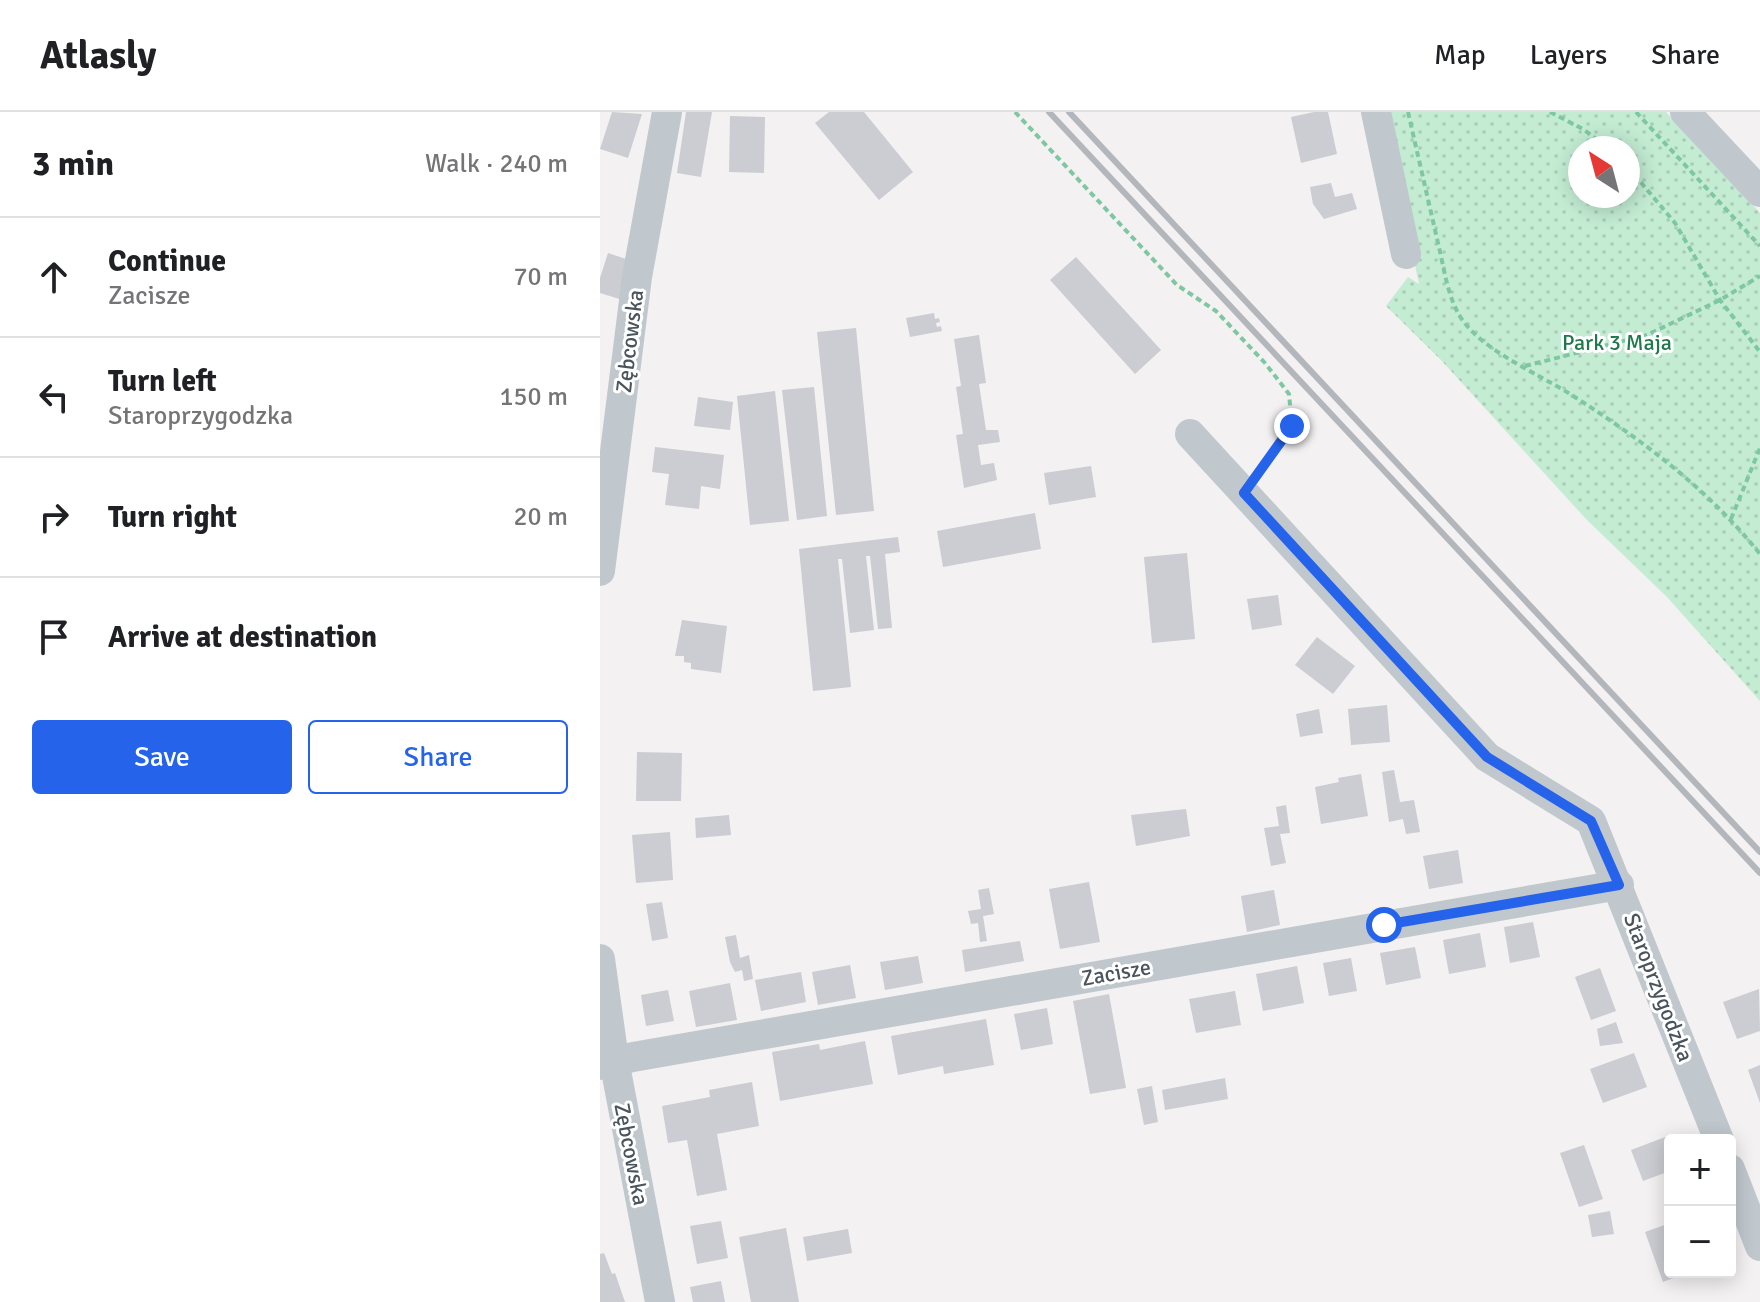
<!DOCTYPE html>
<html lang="en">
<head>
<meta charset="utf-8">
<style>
  body { margin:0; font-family:Signika,sans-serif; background:#f2f2f2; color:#202124 }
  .controls { position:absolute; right:24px; bottom:24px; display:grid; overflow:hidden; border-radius:8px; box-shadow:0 4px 20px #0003 }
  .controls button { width:72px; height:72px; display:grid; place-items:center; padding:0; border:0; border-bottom:2px solid #e0e0e0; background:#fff; color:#202124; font:40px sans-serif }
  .compass { position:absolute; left:968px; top:24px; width:72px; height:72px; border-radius:50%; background:#fff; box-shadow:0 4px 20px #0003; rotate:324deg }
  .stop { position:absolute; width:24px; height:24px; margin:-18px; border:6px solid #2563eb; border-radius:50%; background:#fff }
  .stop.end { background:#2563eb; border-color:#fff; box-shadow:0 2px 8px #0008 }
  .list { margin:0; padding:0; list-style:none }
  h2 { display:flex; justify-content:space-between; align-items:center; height:104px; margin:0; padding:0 32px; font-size:34px }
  h2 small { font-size:26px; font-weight:400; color:#757577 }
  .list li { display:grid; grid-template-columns:52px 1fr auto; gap:24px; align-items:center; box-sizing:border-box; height:120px; padding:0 32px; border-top:2px solid #e0e0e0 }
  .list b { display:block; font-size:30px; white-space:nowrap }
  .list p { margin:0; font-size:26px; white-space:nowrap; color:#757577 }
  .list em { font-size:26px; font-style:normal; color:#757577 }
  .actions { display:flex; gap:16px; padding:24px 32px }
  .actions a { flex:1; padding:18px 0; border:2px solid #2563eb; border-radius:8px; text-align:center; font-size:28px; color:#2563eb }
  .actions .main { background:#2563eb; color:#fff }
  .icon { flex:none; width:44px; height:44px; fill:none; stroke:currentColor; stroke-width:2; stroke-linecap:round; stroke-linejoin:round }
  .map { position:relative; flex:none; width:1160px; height:1190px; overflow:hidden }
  header { display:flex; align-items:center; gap:48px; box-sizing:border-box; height:112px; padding:0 40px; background:#fff; border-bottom:2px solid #e0e0e0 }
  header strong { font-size:38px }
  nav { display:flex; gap:44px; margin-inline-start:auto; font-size:28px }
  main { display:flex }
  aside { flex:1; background:#fff }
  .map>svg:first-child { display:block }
  .park { fill:url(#park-dots); fill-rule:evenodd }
  .building { fill:#cbcdd2 }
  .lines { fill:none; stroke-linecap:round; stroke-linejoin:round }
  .path { stroke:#7ec7a3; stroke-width:4; stroke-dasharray:6 4; stroke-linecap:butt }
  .minor { stroke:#c0c8ce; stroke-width:30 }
  .rail { stroke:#b3b6ba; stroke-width:6 }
  .route { stroke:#2563eb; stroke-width:10 }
  .labels { text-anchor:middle; stroke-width:6; stroke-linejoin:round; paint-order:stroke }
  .street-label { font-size:22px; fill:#4a545c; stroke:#fff }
  .park-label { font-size:22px; fill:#1f794c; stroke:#fff }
</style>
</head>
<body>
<header>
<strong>Atlasly</strong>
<nav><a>Map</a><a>Layers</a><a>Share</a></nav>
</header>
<main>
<aside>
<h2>3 min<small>Walk · 240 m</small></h2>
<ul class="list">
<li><svg class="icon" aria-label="ahead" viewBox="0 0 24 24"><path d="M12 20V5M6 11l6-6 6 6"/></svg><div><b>Continue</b><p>Zacisze</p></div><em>70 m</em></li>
<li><svg class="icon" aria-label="left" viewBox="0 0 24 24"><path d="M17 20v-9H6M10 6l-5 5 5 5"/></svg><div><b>Turn left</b><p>Staroprzygodzka</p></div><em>150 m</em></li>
<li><svg class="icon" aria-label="right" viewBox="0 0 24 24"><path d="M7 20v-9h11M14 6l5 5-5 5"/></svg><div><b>Turn right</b></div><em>20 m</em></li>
<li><svg class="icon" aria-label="arrive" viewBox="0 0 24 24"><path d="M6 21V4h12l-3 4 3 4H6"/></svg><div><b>Arrive at destination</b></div></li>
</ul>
<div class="actions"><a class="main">Save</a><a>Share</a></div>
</aside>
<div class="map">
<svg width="1160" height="1190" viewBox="0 0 1160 1190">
  <defs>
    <pattern id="park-dots" width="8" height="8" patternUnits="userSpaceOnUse" patternTransform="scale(2)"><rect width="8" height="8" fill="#c3ecd3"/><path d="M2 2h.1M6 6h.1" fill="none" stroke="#a9ccb8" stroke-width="1.8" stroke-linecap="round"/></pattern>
  </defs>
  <rect width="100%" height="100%" fill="#f3f1f1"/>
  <!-- park -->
  <path class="park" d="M782,0H1066L1160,101V589L1067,485L986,407L841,248L786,194L808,165L819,172ZM980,36H1028V84H980Z"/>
  <!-- building -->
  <g class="building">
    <polygon points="12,0 42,2 28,46 0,37"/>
    <polygon points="86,0 112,0 101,65 77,61"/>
    <polygon points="229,0 264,0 313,60 279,88 215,11"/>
    <polygon points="714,0 728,0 737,42 701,51 691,5"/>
    <polygon points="130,4 165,5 164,61 129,60"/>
    <polygon points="731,71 735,85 752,81 757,97 724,107 713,92 710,75"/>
    <polygon points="8,141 38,151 26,189 0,181 0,166"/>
    <polygon points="476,145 561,238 535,262 450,168"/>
    <polygon points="334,201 335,207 339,206 340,210 336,211 337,215 341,214 342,219 310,225 306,206"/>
    <polygon points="256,216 274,399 236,403 217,220"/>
    <polygon points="379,223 386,271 379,272 386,318 398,318 400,330 378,333 381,353 394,351 397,368 364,376 356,323 363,322 356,275 361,274 354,227"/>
    <polygon points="214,275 227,404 197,408 182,278"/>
    <polygon points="175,279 189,409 150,413 137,284"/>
    <polygon points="98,285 133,290 130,318 94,314"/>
    <polygon points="55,335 124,343 120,377 101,374 99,397 65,393 69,362 52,360"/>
    <polygon points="491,354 496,385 449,393 444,361"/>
    <polygon points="435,401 441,437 343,455 337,419"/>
    <polygon points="298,425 300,440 285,442 292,516 278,517 270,444 266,444 274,518 250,521 242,447 238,447 251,575 213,579 199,437"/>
    <polygon points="587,441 595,527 552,531 544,445"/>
    <polygon points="678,483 682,513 652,518 647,487"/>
    <polygon points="82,508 127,514 121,561 91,557 91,551 84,550 84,544 75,544"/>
    <polygon points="717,525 755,554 733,582 695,553"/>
    <polygon points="787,593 790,630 751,633 748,597"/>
    <polygon points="719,597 723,621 700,625 696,602"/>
    <polygon points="37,640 82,641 81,689 36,689"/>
    <polygon points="794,658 800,690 814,688 820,720 806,722 803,707 789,710 782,660"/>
    <polygon points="761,662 768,704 721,712 715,675 739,670 738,666"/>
    <polygon points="686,693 690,721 680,722 686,751 671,754 664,716 679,714 676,695"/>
    <polygon points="586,697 590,724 536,734 531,703"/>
    <polygon points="129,703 131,723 96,726 95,706"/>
    <polygon points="70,720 73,768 36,771 32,723"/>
    <polygon points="858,738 863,771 829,777 823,744"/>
    <polygon points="489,770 500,830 460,837 449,777"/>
    <polygon points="389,776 394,802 383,804 387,829 380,830 378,811 371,812 368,799 381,797 378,778"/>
    <polygon points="674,778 680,813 647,820 641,784"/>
    <polygon points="62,790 68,826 52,829 46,792"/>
    <polygon points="933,810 940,845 910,851 904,815"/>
    <polygon points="880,821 886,855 849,862 843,828"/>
    <polygon points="136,823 140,846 149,843 153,867 144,869 142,858 135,860 130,850 125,825"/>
    <polygon points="420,829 424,849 365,860 362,838"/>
    <polygon points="815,835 821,866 786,873 780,841"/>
    <polygon points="318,844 323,871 285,878 280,850"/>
    <polygon points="751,846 757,879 729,884 723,851"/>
    <polygon points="250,853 256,886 218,893 212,860"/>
    <polygon points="697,854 704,891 663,899 656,862"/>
    <polygon points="1000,856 1016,899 991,908 975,865"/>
    <polygon points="201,860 206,890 161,899 155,868"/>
    <polygon points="130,871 137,908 96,915 89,879"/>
    <polygon points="1159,877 1160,919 1137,927 1123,890"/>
    <polygon points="68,878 74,909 46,914 41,883"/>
    <polygon points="635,879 641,913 596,921 589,887"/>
    <polygon points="509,882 526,976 490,982 473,889"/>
    <polygon points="447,896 453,932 421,938 414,902"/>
    <polygon points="386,907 394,953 344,962 343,954 298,963 291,924"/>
    <polygon points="1016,910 1023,931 1000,934 997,917"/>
    <polygon points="265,929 273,972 180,989 172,940 219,932 220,938"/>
    <polygon points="1034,941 1047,975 1003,991 990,957"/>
    <polygon points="1160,953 1160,991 1148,958"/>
    <polygon points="625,966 628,987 565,998 562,978"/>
    <polygon points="152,970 159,1014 117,1022 127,1078 97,1084 87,1028 68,1031 62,994 110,985 109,978"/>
    <polygon points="552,974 558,1010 544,1013 537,977"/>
    <polygon points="1068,1024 1070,1059 1043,1069 1031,1038"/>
    <polygon points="984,1033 1003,1087 979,1095 960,1041"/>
    <polygon points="1010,1099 1014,1122 992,1125 988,1103"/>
    <polygon points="121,1109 128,1146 97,1152 90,1114"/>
    <polygon points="1070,1111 1070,1160 1089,1160 1063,1170 1045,1120"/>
    <polygon points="186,1116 199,1190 151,1190 139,1125"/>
    <polygon points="248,1117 252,1141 207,1149 203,1125"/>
    <polygon points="4,1141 12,1162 15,1161 25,1190 0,1190 0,1142"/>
    <polygon points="121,1169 125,1190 93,1190 90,1175"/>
  </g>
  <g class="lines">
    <!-- path -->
    <g class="path">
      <polyline points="415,0 577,173 616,199 665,251 689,282 692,314 659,359"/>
      <path d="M808,0C818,44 828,87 838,131C844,155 847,184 861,206C883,239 937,261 970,282C1041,327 1107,376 1160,442"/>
      <polyline points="950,0 983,17 1008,36"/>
      <polyline points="1036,0 1160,134"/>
      <polyline points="1028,55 1075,111 1120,188 1160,240"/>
      <polyline points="925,254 1047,223 1120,188 1160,164"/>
      <polyline points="1131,407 1160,336"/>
    </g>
    <!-- minor -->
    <g class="minor">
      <polyline points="776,0 806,142"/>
      <polyline points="1085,0 1160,80"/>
      <polyline points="590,322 887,645 991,709 1119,1028"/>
      <polyline points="0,459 37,165 67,0"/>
      <polyline points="0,847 14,948 60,1190"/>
      <polyline points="0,953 33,945 1019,773"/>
      <polyline points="1130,1057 1160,1134"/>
    </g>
    <!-- rail -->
    <g class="rail">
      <polyline points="449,0 1160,761"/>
      <polyline points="469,0 1160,740"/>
    </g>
  </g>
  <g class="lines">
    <!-- route -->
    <polyline class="route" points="692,314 644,381 887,645 991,709 1019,773 784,813"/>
  </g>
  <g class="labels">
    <!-- street labels -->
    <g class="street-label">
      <text transform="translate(29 229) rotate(-83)" y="8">Zębcowska</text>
      <text transform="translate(516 860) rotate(-10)" y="8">Zacisze</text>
      <text transform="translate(1059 875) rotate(69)" y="8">Staroprzygodzka</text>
      <text transform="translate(32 1042) rotate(79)" y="8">Zębcowska</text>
    </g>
    <!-- park labels -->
    <g class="park-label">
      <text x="1017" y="238">Park 3 Maja</text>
    </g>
  </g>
</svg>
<div class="controls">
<button>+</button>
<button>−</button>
</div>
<svg class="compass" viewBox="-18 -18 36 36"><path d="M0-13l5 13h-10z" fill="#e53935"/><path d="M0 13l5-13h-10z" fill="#757577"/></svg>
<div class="stop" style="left:784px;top:813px"></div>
<div class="stop end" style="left:692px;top:314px"></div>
</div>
</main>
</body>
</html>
